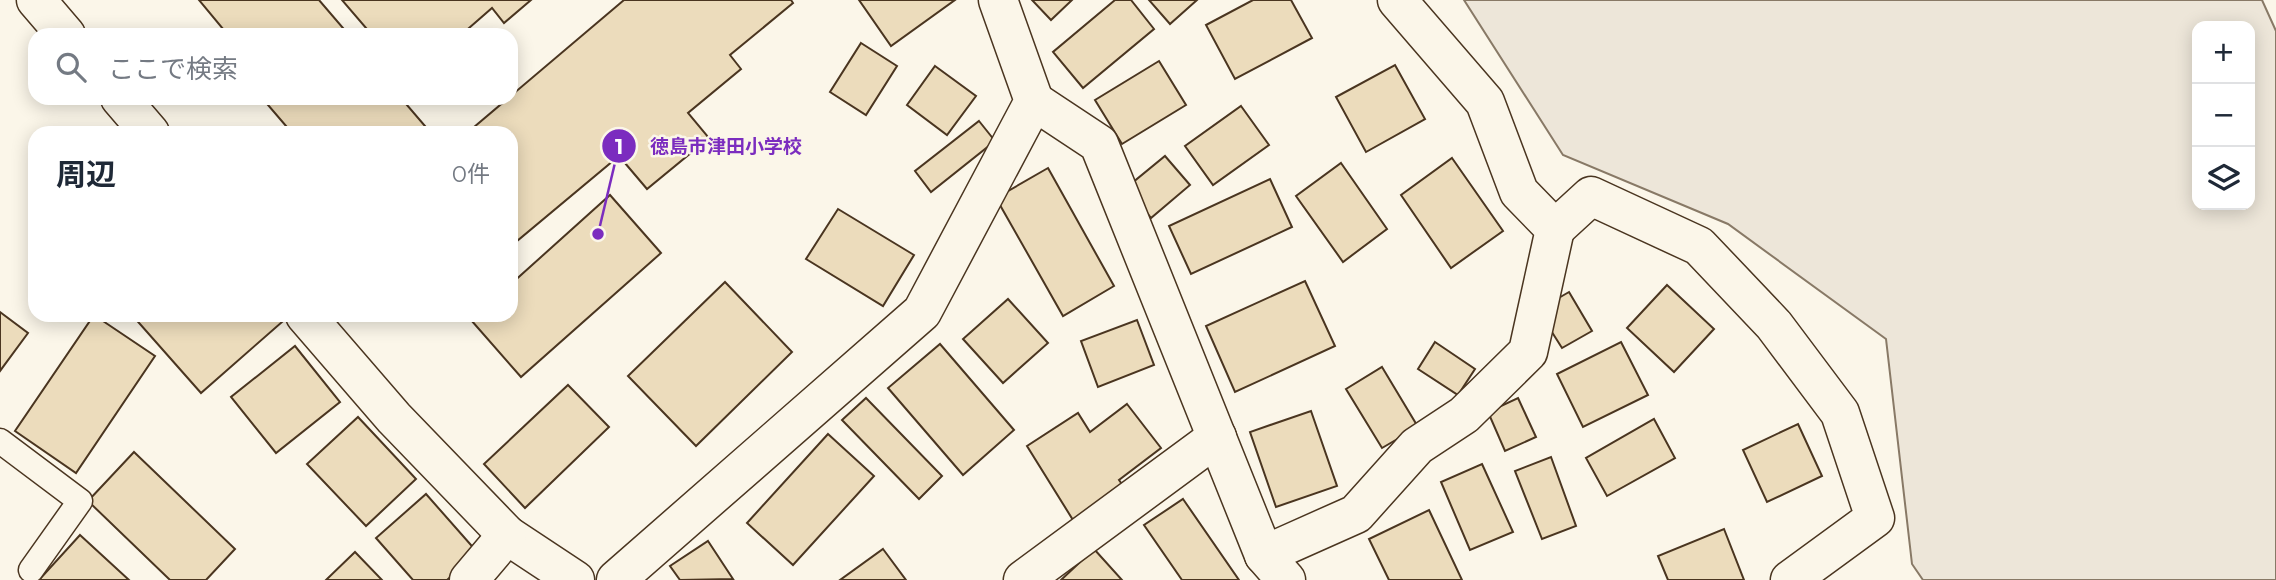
<!DOCTYPE html>
<html lang="ja">
<head>
<meta charset="utf-8">
<style>
  body { margin:0; font-family:Montserrat,"Noto Sans JP",sans-serif; background:#f6f6f7; color:#1f2937 }
  .controls { position:absolute; right:21px; top:21px; display:grid; overflow:hidden; border-radius:14px; box-shadow:0 4px 18px #0003 }
  .controls button { width:63px; height:63px; display:grid; place-items:center; padding:0; border:0; border-bottom:2px solid #e0e1e3; background:#fff; color:#1f2937; font:35px sans-serif }
  .list { margin:0; padding:0; list-style:none }
  h2 { display:flex; justify-content:space-between; align-items:center; height:91px; margin:0; padding:0 28px; font-size:30px }
  h2 small { font-size:23px; font-weight:400; color:#747a83 }
  .icon { flex:none; width:38px; height:38px; fill:none; stroke:currentColor; stroke-width:2; stroke-linecap:round; stroke-linejoin:round }
  .map { position:relative; flex:none; width:2276px; height:580px; overflow:hidden }
  .search { position:absolute; background:#fff; box-shadow:0 4px 18px #0003; left:28px; top:28px; width:490px; height:77px; display:flex; align-items:center; gap:18px; box-sizing:border-box; padding:0 24px; border-radius:21px; color:#747a83; font-size:26px }
  .panel { position:absolute; background:#fff; box-shadow:0 4px 18px #0003; left:28px; top:126px; width:490px; height:196px; border-radius:21px }
  .map>svg:first-child { display:block }
  .green { fill:#ede6d9; stroke:#887966; stroke-width:2; fill-rule:evenodd }
  .building { fill:#ecdcbc; stroke:#4a3520; stroke-width:2 }
  .lines { fill:none; stroke-linecap:round; stroke-linejoin:round }
  .service-casing { stroke:#4a3520; stroke-width:27 }
  .minor-casing { stroke:#4a3520; stroke-width:41 }
  .service { stroke:#fbf6e9; stroke-width:24 }
  .minor { stroke:#fbf6e9; stroke-width:38 }
  .leader { fill:none; stroke:#7b2cbf; stroke-width:2.5 }
  .callout-dot { fill:#7b2cbf; stroke:#fbf6e9; stroke-width:2.5 }
  .mark-label { font-size:21px; text-anchor:middle; font-weight:bold; fill:#fff }
  .callout-label { font-size:19px; text-anchor:middle; font-weight:bold; fill:#7b2cbf; stroke:#fbf6e9; stroke-width:5; stroke-linejoin:round; paint-order:stroke }
</style>
</head>
<body>
<div class="map">
<svg width="2276" height="580" viewBox="0 0 2276 580">
  <rect width="100%" height="100%" fill="#fbf6e9"/>
  <!-- green -->
  <path class="green" d="M1464,0H2262L2276,31V580H1923L1912,564L1886,339L1728,224L1563,155ZM2197,26H2250V205H2197Z"/>
  <!-- building -->
  <g class="building">
    <polygon points="199,0 319,0 349,35 228,35"/>
    <polygon points="342,0 531,0 504,23 492,8 461,35 372,35"/>
    <polygon points="624,0 791,0 793,3 730,55 741,69 688,113 709,138 647,189 619,156 511,246 511,133 467,133"/>
    <polygon points="859,0 955,0 891,46"/>
    <polygon points="1032,0 1072,0 1051,20"/>
    <polygon points="1115,0 1131,0 1154,29 1083,88 1053,52"/>
    <polygon points="1149,0 1197,0 1170,24"/>
    <polygon points="1253,0 1291,0 1312,38 1235,79 1206,25"/>
    <polygon points="861,43 897,66 866,115 830,92"/>
    <polygon points="1159,61 1186,105 1122,144 1095,100"/>
    <polygon points="1395,65 1425,119 1366,152 1336,97"/>
    <polygon points="935,66 976,96 947,135 907,105"/>
    <polygon points="262,98 401,98 431,133 292,133"/>
    <polygon points="1241,106 1269,145 1213,185 1185,146"/>
    <polygon points="979,121 995,141 931,192 915,171"/>
    <polygon points="1165,156 1190,185 1151,218 1126,188"/>
    <polygon points="1452,158 1503,231 1451,268 1401,195"/>
    <polygon points="1341,163 1387,229 1343,262 1296,196"/>
    <polygon points="1048,168 1114,286 1063,316 996,198"/>
    <polygon points="1270,179 1292,227 1191,274 1169,226"/>
    <polygon points="610,195 661,253 521,377 471,320 476,315 511,315 511,284"/>
    <polygon points="838,209 914,255 883,306 806,259"/>
    <polygon points="1305,281 1335,346 1235,392 1206,326"/>
    <polygon points="725,282 792,352 696,446 628,376"/>
    <polygon points="1667,285 1714,329 1674,372 1627,328"/>
    <polygon points="1569,292 1592,331 1562,348 1538,310"/>
    <polygon points="1008,299 1048,343 1003,383 963,339"/>
    <polygon points="0,312 28,333 0,371"/>
    <polygon points="94,315 155,356 76,473 15,431"/>
    <polygon points="132,315 275,315 282,322 201,393"/>
    <polygon points="1137,320 1154,365 1098,387 1081,341"/>
    <polygon points="1435,342 1475,369 1458,395 1418,369"/>
    <polygon points="1621,342 1648,395 1583,427 1557,374"/>
    <polygon points="940,344 1014,430 963,475 888,388"/>
    <polygon points="295,346 340,402 276,453 231,397"/>
    <polygon points="1382,367 1418,427 1382,448 1346,389"/>
    <polygon points="568,385 609,427 525,508 484,464"/>
    <polygon points="866,398 942,476 919,499 842,420"/>
    <polygon points="1518,398 1536,437 1505,451 1488,412"/>
    <polygon points="1127,404 1161,448 1119,480 1124,487 1073,520 1027,446 1078,413 1090,432"/>
    <polygon points="1311,411 1337,486 1276,507 1250,432"/>
    <polygon points="358,417 416,479 366,526 307,464"/>
    <polygon points="1654,419 1675,458 1607,496 1586,458"/>
    <polygon points="1798,424 1822,476 1767,502 1743,450"/>
    <polygon points="828,434 874,476 793,565 747,523"/>
    <polygon points="134,452 235,549 206,580 170,580 88,501"/>
    <polygon points="1551,457 1576,526 1542,539 1515,471"/>
    <polygon points="1482,464 1513,532 1470,550 1441,482"/>
    <polygon points="426,494 478,553 447,580 413,580 376,538"/>
    <polygon points="1183,499 1239,580 1182,580 1144,525"/>
    <polygon points="1429,510 1462,580 1389,580 1369,539"/>
    <polygon points="1724,529 1744,580 1668,580 1658,556"/>
    <polygon points="80,535 129,580 39,580"/>
    <polygon points="708,541 733,579 680,580 670,566"/>
    <polygon points="883,549 906,580 840,580"/>
    <polygon points="1094,549 1122,580 1061,580"/>
    <polygon points="355,552 382,580 326,580"/>
  </g>
  <g class="lines">
    <defs>
      <polyline id="service" points="0,441 80,501 31,570"/>
      <g id="minor">
        <polyline points="36,0 66,35"/>
        <polyline points="120,98 150,133"/>
        <polyline points="1034,101 1099,144 1264,555 1286,580"/>
        <polyline points="1555,229 1591,196 1699,246 1774,325 1840,413 1875,518 1790,580"/>
        <polyline points="305,315 394,418 507,535 575,580"/>
        <polyline points="1264,555 1356,514 1417,446 1464,415 1528,352 1555,229 1519,192 1485,102 1397,0"/>
        <polyline points="469,580 507,535"/>
        <polyline points="616,580 922,312 1034,101 998,0"/>
        <polyline points="1023,580 1217,437"/>
      </g>
    </defs>
    <!-- service casing -->
    <use href="#service" class="service-casing"/>
    <!-- minor casing -->
    <use href="#minor" class="minor-casing"/>
    <!-- service -->
    <use href="#service" class="service"/>
    <!-- minor -->
    <use href="#minor" class="minor"/>
  </g>
  <!-- callouts -->
  <path class="leader" d="M598 234L619 146"/>
  <g class="callout-dot">
    <circle cx="598" cy="234" r="7"/>
    <circle cx="619" cy="146" r="18"/>
  </g>
  <g class="mark-label">
    <text x="619" y="154">1</text>
  </g>
  <g class="callout-label">
    <text x="726" y="153">徳島市津田小学校</text>
  </g>
</svg>
<div class="controls">
<button>+</button>
<button>−</button>
<button><svg class="icon" aria-label="layers" viewBox="0 0 24 24"><path d="M12 4l9 5-9 5-9-5zM3 14l9 5 9-5"/></svg></button>
</div>
<div class="search"><svg class="icon" aria-label="search" viewBox="0 0 24 24"><circle cx="10" cy="10" r="6"/><path d="M15 15l6 6"/></svg>ここで検索</div>
<section class="panel">
<h2>周辺<small>0件</small></h2>
<ul class="list">
</ul>
</section>
</div>
</body>
</html>
